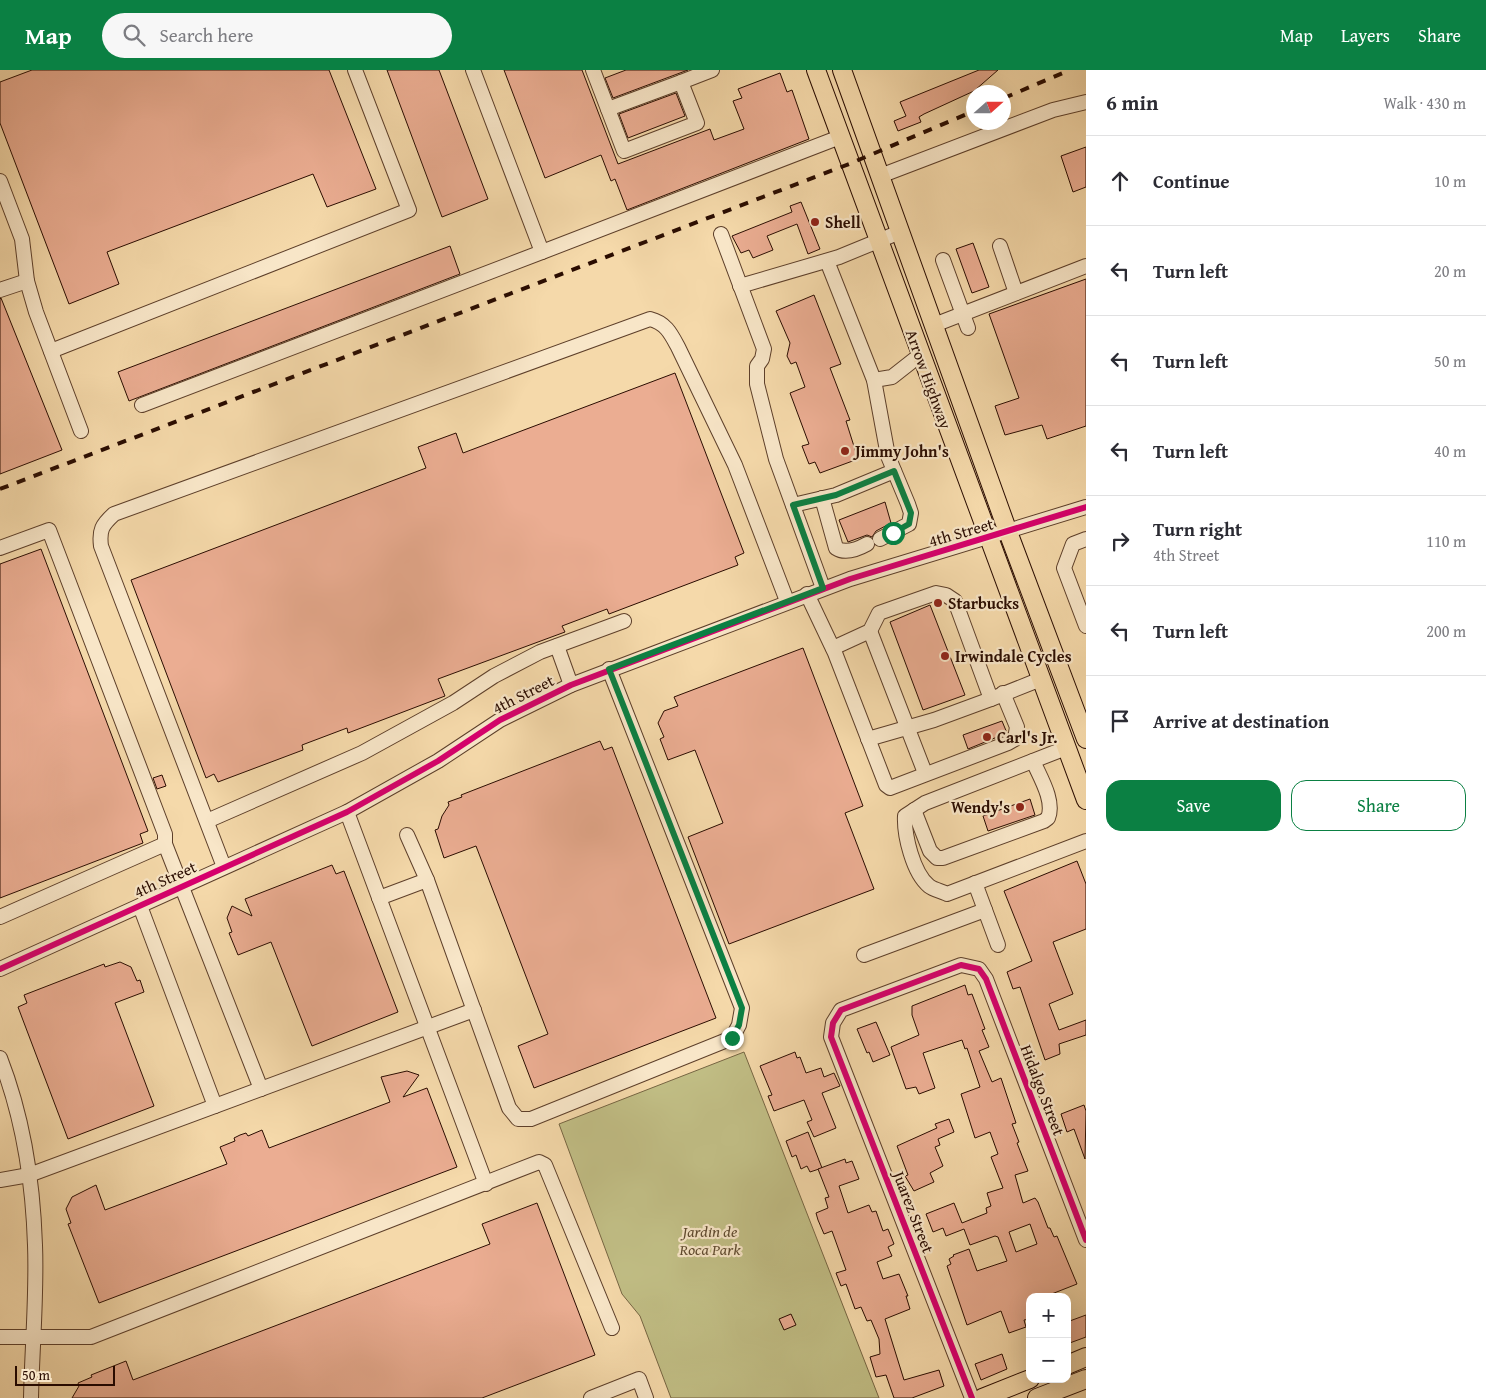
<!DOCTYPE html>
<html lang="en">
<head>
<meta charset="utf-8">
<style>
  body { margin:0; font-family:"Gentium Book Plus",serif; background:#f7f7f7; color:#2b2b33 }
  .controls { position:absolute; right:15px; bottom:15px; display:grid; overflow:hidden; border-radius:10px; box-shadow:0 5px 20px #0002 }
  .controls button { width:45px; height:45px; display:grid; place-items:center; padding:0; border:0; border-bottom:1px solid #e1e1e2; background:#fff; color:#2b2b33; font:25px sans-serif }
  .compass { position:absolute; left:966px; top:15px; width:45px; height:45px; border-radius:50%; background:#fff; box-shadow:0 5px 20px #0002; rotate:69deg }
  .scale { position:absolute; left:15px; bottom:12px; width:100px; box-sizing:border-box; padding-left:5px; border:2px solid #2a0c00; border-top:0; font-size:14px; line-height:18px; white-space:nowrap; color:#2a0c00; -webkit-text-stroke:4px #f8e6c8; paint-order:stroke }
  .stop { position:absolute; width:15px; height:15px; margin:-11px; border:4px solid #0b8043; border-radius:50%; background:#fff }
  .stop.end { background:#0b8043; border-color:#fff; box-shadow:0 1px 5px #0008 }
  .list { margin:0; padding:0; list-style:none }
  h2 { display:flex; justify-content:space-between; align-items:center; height:65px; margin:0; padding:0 20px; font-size:21px }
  h2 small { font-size:16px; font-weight:400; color:#7c7c81 }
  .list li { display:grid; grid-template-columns:32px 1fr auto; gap:15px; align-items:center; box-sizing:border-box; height:90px; padding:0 20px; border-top:1px solid #e1e1e2 }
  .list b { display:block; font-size:19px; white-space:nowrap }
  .list p { margin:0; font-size:16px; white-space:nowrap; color:#7c7c81 }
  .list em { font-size:16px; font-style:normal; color:#7c7c81 }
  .actions { display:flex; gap:10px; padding:15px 20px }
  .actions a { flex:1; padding:11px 0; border:1px solid #0b8043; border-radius:15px; text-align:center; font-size:18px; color:#0b8043 }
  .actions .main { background:#0b8043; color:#fff }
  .icon { flex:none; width:28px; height:28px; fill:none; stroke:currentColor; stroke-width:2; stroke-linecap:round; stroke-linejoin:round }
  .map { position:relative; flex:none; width:1086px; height:1328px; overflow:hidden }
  header { display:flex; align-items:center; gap:30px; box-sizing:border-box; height:70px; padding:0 25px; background:#0b8043; color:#fff }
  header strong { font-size:24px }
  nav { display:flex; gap:28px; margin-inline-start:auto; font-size:18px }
  .search { width:350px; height:45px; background:#f7f7f7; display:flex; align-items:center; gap:12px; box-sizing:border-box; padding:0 18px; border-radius:28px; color:#7c7c81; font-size:19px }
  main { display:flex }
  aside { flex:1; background:#fff }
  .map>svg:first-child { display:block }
  .green { fill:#c1be85; stroke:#766542 }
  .building { fill:#ebad92; stroke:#2a0c00; fill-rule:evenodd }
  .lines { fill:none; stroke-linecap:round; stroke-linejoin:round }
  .minor-casing { stroke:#5d3f2a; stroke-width:16 }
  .major-casing { stroke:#2a0c00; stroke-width:20 }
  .minor { stroke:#f8e6c8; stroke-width:14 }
  .major { stroke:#f5d9aa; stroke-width:18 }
  .rail { stroke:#2a0c00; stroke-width:4; stroke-dasharray:9 9; stroke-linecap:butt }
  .cycleway-casing { stroke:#f8e6c8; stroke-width:9 }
  .cycleway { stroke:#d6006c; stroke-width:6 }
  .route { stroke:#0b8043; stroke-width:6 }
  .poi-dot { fill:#8f2418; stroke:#f8e6c8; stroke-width:2 }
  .labels { text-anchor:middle; stroke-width:4.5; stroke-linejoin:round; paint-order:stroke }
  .poi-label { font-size:16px; font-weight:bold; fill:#2a0c00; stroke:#f8e6c8; text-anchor:start }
  .street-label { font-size:16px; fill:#2a0c00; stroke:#f8e6c8 }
  .park-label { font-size:16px; font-style:italic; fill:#5f4a2f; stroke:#f8e6c8 }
</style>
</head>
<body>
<header>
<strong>Map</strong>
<div class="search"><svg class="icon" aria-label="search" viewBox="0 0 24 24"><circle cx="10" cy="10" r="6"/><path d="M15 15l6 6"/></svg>Search here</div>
<nav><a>Map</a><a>Layers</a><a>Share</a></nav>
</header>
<main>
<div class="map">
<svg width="1086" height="1328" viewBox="0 0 1086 1328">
  <rect width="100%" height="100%" fill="#f5d9aa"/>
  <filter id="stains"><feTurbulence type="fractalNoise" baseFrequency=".004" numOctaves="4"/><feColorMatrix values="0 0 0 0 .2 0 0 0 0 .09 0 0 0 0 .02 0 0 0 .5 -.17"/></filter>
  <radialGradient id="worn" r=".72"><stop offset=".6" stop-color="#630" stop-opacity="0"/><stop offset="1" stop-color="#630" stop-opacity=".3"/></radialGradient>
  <!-- green -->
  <polygon class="green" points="744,982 879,1328 671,1328 640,1246 622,1224 559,1054"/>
  <!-- building -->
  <g class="building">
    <polygon points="32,0 329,0 376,119 327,137 313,104 107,182 119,214 69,234 0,53 0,12"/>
    <polygon points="387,0 439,0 488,129 442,147"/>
    <polygon points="504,0 582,0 618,94 710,59 714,70 744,59 733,31 742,28 738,19 780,3 787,22 792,20 809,69 627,140 615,109 611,111 601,85 545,108"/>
    <polygon points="626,0 688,0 613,28 605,8"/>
    <polygon points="979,0 998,0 974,21 924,44 919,47 921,52 898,61 894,51 906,46 900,32"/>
    <polygon points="676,23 685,46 628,68 619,44"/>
    <polygon points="1086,77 1086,117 1073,122 1061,86"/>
    <polygon points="801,132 820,179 808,184 797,154 767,166 773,180 753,188 749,180 741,183 732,166 792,142 790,136"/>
    <polygon points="973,173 989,217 972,223 956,179"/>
    <polygon points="450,176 460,204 129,331 118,302"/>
    <polygon points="1086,209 1086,356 1047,369 1042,355 1005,365 995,336 1019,328 989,244"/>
    <polygon points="814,225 841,294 830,298 850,350 846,351 858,389 820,403 815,392 809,394 802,376 809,374 790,323 805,317 796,292 791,294 787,286 790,273 776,241"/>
    <polygon points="1,228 62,380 0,404 0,229"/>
    <polygon points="675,303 744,483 735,487 738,495 609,544 607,539 562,556 565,562 438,609 445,626 348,663 347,658 302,675 303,680 218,712 214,704 206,708 131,510 426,398 418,377 456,363 463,383"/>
    <polygon points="885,432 891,453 876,461 872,467 867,465 848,472 839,450"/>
    <polygon points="41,479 148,761 140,764 143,773 0,828 0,494"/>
    <polygon points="930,535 965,625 923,640 890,552"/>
    <polygon points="803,578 863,736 845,743 874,819 729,874 688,767 723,753 695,680 668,690 660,669 664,667 658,653 664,641 678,636 674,627"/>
    <polygon points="1002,651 1007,663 968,679 963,665"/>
    <polygon points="600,671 604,680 612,677 716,948 534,1018 518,976 548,964 476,776 444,788 435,760 438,759 442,746 449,735 448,732 462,727 461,725"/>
    <polygon points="162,705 166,716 157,719 153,708"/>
    <polygon points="1030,729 1035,745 988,761 983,746"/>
    <polygon points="1077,791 1086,814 1086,859 1053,872 1073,924 1049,934 1059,960 1086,950 1086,965 1059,974 1060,984 1045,990 1020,917 1013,919 1007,902 1032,891 1004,821"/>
    <polygon points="332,795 336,804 344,801 398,942 312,976 271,872 238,885 229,863 232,862 227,848 232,836 252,846 245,829"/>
    <polygon points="120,892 131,897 137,911 140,910 144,922 115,933 154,1036 68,1069 18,937 27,933 24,925 104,894 105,897"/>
    <path d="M965,915L968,925L972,924L985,959L982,960L989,977L979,981L992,1012L1001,1008L1016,1053L1012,1054L1019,1072L1017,1073L1028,1101L1015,1105L1023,1133L1035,1128L1038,1132L1048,1158H1050L1054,1167L1057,1166L1077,1214L1044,1227H1030V1249L1024,1250L1026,1257L1009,1263L1001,1241L967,1255L947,1196L951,1194L949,1189L954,1186L953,1185L969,1179L977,1201L1007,1191L998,1167L995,1166L970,1175L964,1159L946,1166L943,1158L933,1162L926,1144L954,1133L962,1153L987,1143L986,1138L991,1136L987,1123L1003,1118L991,1087L998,1084L990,1062L975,1068L961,1024L980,1017L967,978L965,979L962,970L923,983L935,1018L919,1024L916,1017L906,1019L891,977L919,965L912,945V936ZM1030,1154L1037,1174L1016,1182L1009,1162Z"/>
    <polygon points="876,952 890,985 873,992 869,982 867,983 857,959"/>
    <polygon points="795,982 797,988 800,987 806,1003 821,998 824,1007 834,1003 840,1016 822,1023 836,1058 814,1067 807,1052 812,1050 804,1030 774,1041 768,1026 772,1025 760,996"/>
    <polygon points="407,1001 419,1005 403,1027 427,1018 457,1097 99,1233 68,1154 71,1153 66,1139 72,1127 96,1115 105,1140 227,1094 220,1077 235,1071 234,1068 240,1065 246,1063 248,1066 262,1060 269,1078 390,1032 381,1007"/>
    <polygon points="1084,1035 1086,1041 1085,1089 1074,1059 1067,1062 1061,1044"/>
    <polygon points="949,1049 954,1062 938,1069 940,1075 935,1077 943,1096 930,1103 934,1112 914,1121 905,1106 908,1105 897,1076 937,1058 935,1054"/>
    <polygon points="808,1062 822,1098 810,1102 807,1096 801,1099 796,1085 792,1087 786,1071"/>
    <polygon points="845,1089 846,1093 852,1091 859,1109 839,1116 848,1143 869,1135 872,1142 876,1141 883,1161 888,1159 894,1174 888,1177 892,1186 877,1192 883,1209 899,1204 908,1226 906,1226 910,1239 885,1249 904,1310 939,1300 944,1316 912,1328 894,1328 886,1305 876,1307 870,1287 880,1284 879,1269 871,1250 867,1251 861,1237 855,1239 846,1214 841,1216 836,1203 846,1200 832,1161 824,1164 818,1150 816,1143 828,1138 825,1128 829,1127 818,1099"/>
    <polygon points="537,1133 595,1285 482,1328 72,1328 79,1316 78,1313 92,1307 91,1305 126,1291 133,1310 490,1174 482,1154"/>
    <polygon points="791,1244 796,1255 784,1260 779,1249"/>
    <polygon points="1086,1245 1086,1267 1067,1274 1067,1252"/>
    <polygon points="1002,1284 1007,1299 981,1310 975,1294"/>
  </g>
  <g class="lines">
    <defs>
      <g id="minor">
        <polyline points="473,0 542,182 840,67"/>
        <polyline points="593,0 624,81 697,53 681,12 712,0"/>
        <polyline points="608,39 681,12"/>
        <polyline points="880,106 1053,40 1086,32"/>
        <polyline points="0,111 22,169 27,211 36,242 81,361"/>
        <polyline points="721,164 764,279 762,289 757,296 757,314 776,389 823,518"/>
        <polyline points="1000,176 1016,223"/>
        <polyline points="943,190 968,258"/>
        <polyline points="827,191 874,310 888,386 908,434 911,443 909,454 880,469"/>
        <polyline points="740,216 839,187 900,162"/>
        <polyline points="0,220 27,211"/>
        <polyline points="934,255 1086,196"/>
        <polyline points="51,281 409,140 355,0"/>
        <polyline points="874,310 892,307 920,285"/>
        <polyline points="142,335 542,182"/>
        <path d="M822,428L836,478C845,484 858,479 867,474"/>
        <polyline points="793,435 836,425 894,401"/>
        <polyline points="1086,469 1073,474 1064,498 1086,556"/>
        <polyline points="0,478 49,460 165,764 165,774 261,1019"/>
        <polyline points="807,524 835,583 886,715 890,718 1008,673 1015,669 1017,657 1003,623"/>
        <polyline points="870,561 925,703"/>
        <polyline points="557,576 571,615"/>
        <polyline points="833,578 870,561 879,543 936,523 946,525 955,531 991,629 1041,609"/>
        <polyline points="868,669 934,650 991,629"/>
        <path d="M1066,678L925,733L905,746C904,765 913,803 929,816C934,820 942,821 947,824L1086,771"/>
        <path d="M914,740L930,781L937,788H943L1044,751L1048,748C1055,731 1040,707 1033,691"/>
        <polyline points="347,742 486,1114"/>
        <polyline points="207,751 362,683 453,633 494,606 540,582 624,551"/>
        <polyline points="407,765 427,810"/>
        <path d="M224,797L101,476C99,460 102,455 114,444L650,249C666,253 671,264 678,277L735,395L787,531"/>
        <polyline points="975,813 998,875"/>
        <polyline points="379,828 427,810 509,1038 518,1049 531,1049 732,968 739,955 742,938 609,599"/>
        <polyline points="140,836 215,1036"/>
        <polyline points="0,847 165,774"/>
        <polyline points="864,885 985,840"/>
        <polyline points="0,899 347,742 438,691 500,650 571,615 850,509 1086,437"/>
        <path d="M0,988C23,1047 33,1113 35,1175C37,1224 32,1278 31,1328"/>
        <polyline points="0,1110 29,1105 474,940"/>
        <polyline points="0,1267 91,1267 539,1092 545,1095 612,1258"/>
        <polyline points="591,1328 639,1309 646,1328"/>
        <polyline points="972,1328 831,967 833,953 841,940 961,895 979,899 986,909 1086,1170"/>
      </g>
      <g id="major">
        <polyline points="816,0 1086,730"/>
        <polyline points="842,0 1008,462 1086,669"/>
        <polyline points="1067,1295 1086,1287"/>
        <polyline points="982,1328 1030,1309"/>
        <polyline points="1037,1328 1086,1309"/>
      </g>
    </defs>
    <!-- minor casing -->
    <use href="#minor" class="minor-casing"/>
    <!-- major casing -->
    <use href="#major" class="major-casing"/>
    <!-- minor -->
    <use href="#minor" class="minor"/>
    <!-- major -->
    <use href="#major" class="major"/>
    <!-- rail -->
    <g class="rail">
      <polyline points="1004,28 1070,0"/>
      <polyline points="0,419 849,94 974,41"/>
    </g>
    <defs>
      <g id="cycleway">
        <polyline points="0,899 347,742 438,691 500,650 571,615 850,509 1086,437"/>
        <polyline points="972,1328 831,967 833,953 841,940 961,895 979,899 986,909 1086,1170"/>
      </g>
    </defs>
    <!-- cycleway casing -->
    <use href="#cycleway" class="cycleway-casing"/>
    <!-- cycleway -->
    <use href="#cycleway" class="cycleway"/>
  </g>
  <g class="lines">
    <!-- route -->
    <polyline class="route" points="732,968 739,955 742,938 609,599 823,518 793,435 836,425 894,401 911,443 909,454 893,463"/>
  </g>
  <!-- markers -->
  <g class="poi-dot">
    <circle cx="815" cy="152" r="5"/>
    <circle cx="845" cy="381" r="5"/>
    <circle cx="938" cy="533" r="5"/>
    <circle cx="945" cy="586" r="5"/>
    <circle cx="987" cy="667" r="5"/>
    <circle cx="1020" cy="737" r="5"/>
  </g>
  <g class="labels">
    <!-- poi labels -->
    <g class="poi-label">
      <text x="825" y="158">Shell</text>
      <text x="855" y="387">Jimmy John's</text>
      <text x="948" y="539">Starbucks</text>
      <text x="955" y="592">Irwindale Cycles</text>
      <text x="997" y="673">Carl's Jr.</text>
      <text x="1010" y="743" text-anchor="end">Wendy's</text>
    </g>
    <!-- street labels -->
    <g class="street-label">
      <text transform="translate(929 309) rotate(70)" y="6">Arrow Highway</text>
      <text transform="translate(961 462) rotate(-16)" y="6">4th Street</text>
      <text transform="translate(523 624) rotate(-27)" y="6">4th Street</text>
      <text transform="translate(165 809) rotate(-24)" y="6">4th Street</text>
      <text transform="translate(1043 1020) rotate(69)" y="6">Hidalgo Street</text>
      <text transform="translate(914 1142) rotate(69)" y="6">Juarez Street</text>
    </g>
    <!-- park labels -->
    <g class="park-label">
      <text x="710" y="1167">Jardin de<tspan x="710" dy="18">Roca Park</tspan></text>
    </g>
  </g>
  <rect width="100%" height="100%" filter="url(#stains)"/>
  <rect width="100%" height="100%" fill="url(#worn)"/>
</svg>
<div class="controls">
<button>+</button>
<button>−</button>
</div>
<svg class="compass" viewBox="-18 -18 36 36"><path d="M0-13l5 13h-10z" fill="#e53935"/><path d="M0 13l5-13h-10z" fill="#7c7c81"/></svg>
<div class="scale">50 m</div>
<div class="stop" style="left:893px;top:463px"></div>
<div class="stop end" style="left:732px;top:968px"></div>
</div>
<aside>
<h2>6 min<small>Walk · 430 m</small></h2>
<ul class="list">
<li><svg class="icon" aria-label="ahead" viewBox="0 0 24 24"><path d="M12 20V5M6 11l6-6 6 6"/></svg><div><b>Continue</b></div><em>10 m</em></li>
<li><svg class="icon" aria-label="left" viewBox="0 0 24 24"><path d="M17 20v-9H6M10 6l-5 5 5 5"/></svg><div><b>Turn left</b></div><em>20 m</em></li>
<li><svg class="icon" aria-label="left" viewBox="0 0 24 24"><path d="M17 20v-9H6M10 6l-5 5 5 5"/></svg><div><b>Turn left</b></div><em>50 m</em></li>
<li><svg class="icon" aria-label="left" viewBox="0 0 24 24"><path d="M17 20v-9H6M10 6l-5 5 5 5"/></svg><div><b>Turn left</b></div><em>40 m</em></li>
<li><svg class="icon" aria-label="right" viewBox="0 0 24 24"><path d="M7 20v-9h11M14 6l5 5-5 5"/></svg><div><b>Turn right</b><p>4th Street</p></div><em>110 m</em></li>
<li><svg class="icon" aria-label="left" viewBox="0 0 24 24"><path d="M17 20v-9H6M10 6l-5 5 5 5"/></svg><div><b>Turn left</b></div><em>200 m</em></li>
<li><svg class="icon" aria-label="arrive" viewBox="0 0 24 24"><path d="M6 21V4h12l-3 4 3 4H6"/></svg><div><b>Arrive at destination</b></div></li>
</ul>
<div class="actions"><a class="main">Save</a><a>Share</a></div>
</aside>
</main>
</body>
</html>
